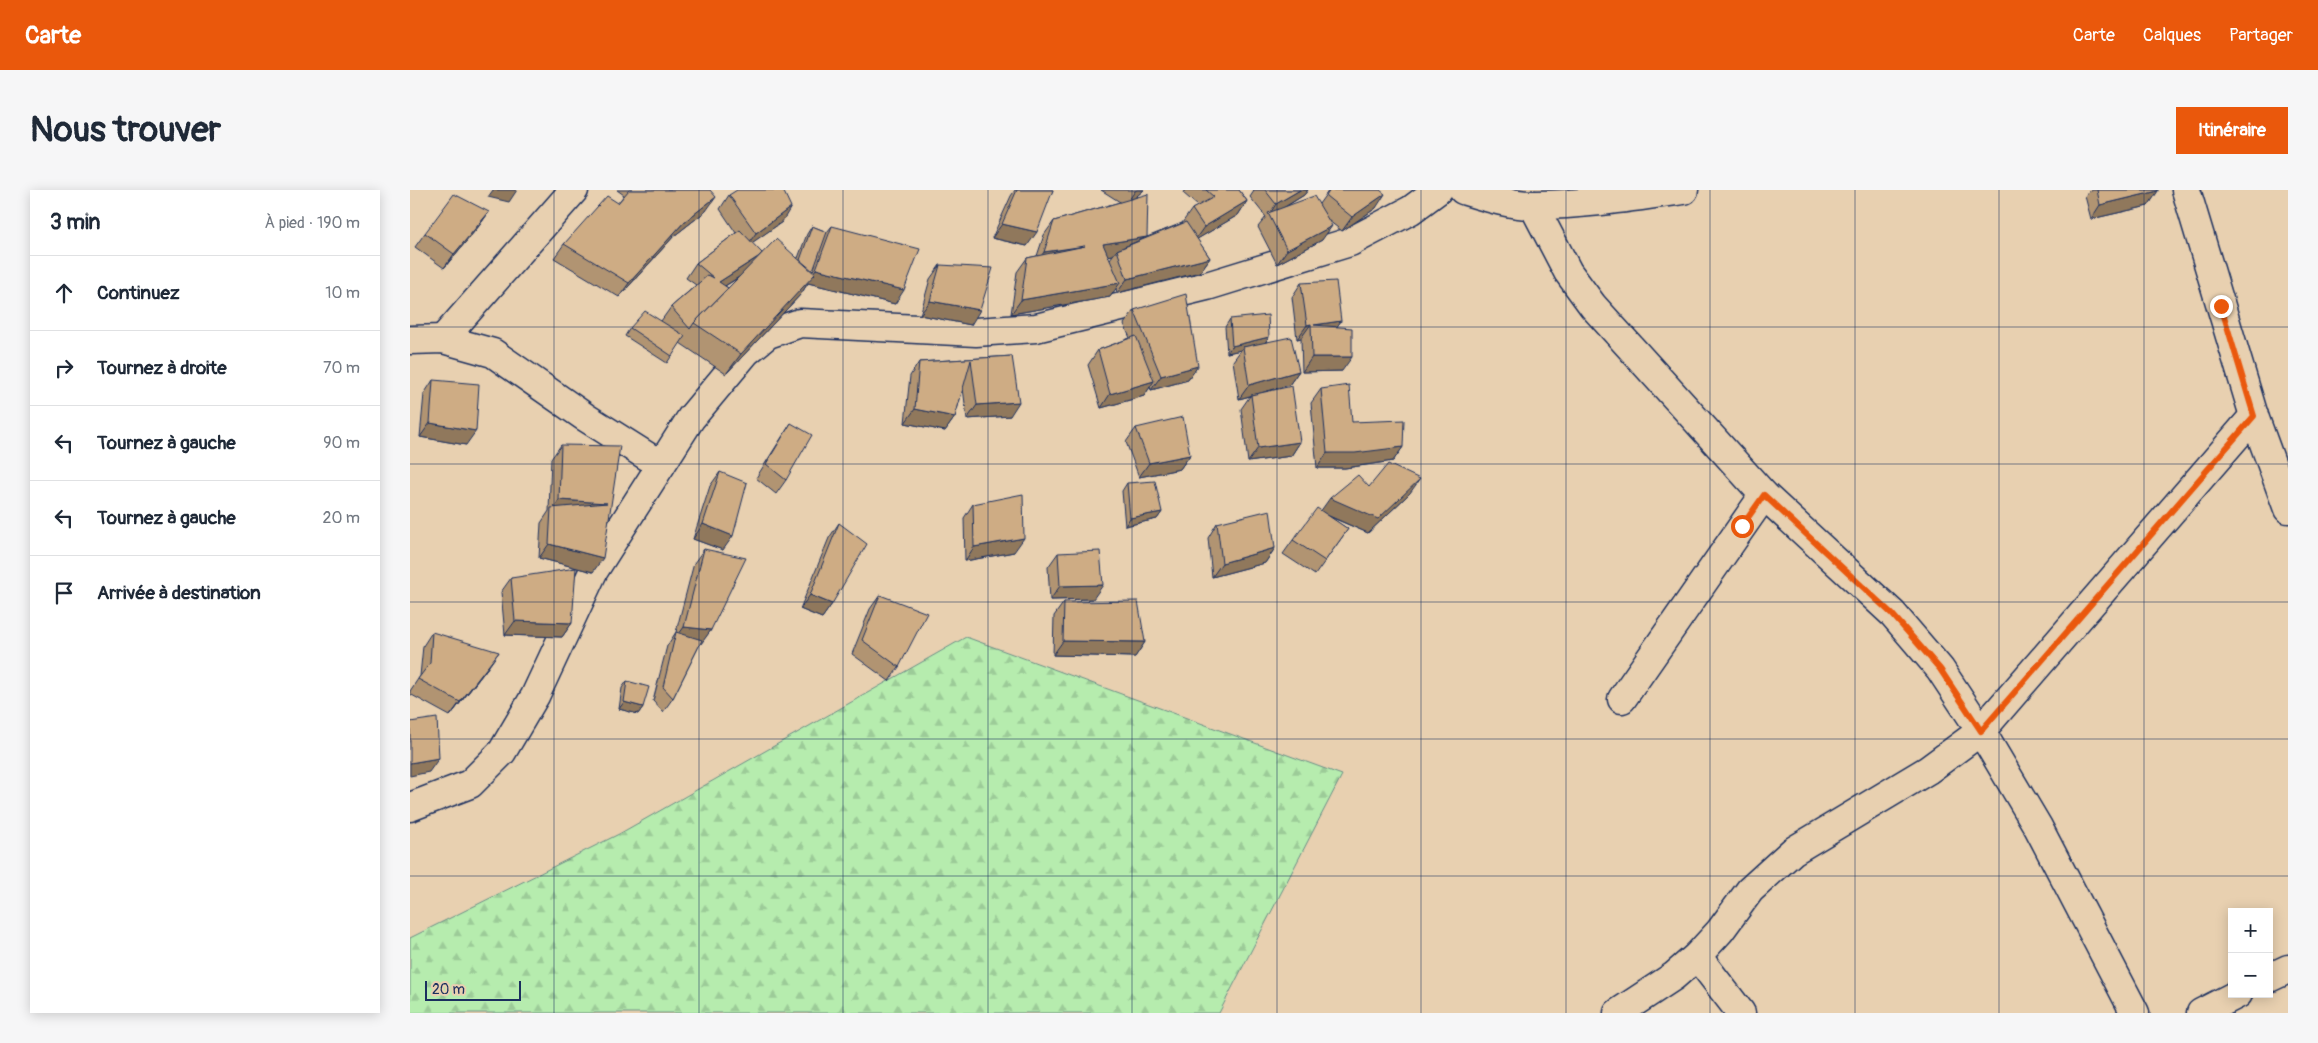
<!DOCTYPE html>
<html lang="fr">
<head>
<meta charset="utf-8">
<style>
  body { margin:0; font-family:Pangolin,sans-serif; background:#f6f6f7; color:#1f2937 }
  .controls { position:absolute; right:15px; bottom:15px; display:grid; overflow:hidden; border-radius:0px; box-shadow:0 2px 12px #0003 }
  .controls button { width:45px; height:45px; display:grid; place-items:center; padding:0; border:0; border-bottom:1px solid #e0e1e3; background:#fff; color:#1f2937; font:25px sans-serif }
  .scale { position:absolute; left:15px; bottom:12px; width:96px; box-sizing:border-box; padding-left:5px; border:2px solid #1b2f5e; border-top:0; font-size:14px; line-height:18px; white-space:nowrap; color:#1b2f5e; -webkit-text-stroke:4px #e8d0b0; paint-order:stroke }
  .stop { position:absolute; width:15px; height:15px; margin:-11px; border:4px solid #ea580c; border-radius:50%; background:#fff }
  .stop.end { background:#ea580c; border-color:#fff; box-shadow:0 1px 5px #0008 }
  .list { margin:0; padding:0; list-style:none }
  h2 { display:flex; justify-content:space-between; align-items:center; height:65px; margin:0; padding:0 20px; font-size:21px }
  h2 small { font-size:16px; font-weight:400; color:#747a83 }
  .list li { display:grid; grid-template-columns:32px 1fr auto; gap:15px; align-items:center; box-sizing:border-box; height:75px; padding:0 20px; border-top:1px solid #e0e1e3 }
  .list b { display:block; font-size:19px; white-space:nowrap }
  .list em { font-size:16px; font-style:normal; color:#747a83 }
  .icon { flex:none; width:28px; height:28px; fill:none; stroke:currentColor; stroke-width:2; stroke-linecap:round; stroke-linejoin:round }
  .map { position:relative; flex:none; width:1878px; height:823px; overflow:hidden; border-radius:0px }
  header { display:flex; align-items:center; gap:30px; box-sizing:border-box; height:70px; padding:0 25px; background:#ea580c; color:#fff }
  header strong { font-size:24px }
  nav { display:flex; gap:28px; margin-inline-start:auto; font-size:18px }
  .intro { display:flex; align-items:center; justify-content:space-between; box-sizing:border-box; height:120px; padding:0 30px }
  h1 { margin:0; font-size:35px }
  .button { padding:12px 22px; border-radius:0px; background:#ea580c; color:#fff; font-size:18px; font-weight:700 }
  main { display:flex; gap:30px; padding:0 30px }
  aside { flex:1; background:#fff; border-radius:0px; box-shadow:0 2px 12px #0003 }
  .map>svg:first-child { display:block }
  .forest { fill:url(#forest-firs); stroke:#688e86 }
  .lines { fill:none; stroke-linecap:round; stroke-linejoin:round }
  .minor-casing { stroke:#1b2f5e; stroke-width:31 }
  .minor { stroke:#e8d0b0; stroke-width:28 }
  .wall { fill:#b19472; stroke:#1b2f5e; fill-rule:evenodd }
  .shaded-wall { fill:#90785c; stroke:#1b2f5e }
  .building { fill:#ceac84; stroke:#1b2f5e }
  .route { stroke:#ea580c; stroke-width:6 }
  .grid { fill:none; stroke:#1b2f5e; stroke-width:1; stroke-opacity:0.55 }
</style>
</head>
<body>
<header>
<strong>Carte</strong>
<nav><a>Carte</a><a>Calques</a><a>Partager</a></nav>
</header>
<div class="intro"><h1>Nous trouver</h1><a class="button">Itinéraire</a></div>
<main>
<aside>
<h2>3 min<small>À pied · 190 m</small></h2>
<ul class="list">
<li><svg class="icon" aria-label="ahead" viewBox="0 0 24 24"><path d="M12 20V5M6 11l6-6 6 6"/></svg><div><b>Continuez</b></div><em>10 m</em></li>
<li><svg class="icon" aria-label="right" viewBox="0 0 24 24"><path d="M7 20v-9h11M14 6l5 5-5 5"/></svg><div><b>Tournez à droite</b></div><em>70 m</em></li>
<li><svg class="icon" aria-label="left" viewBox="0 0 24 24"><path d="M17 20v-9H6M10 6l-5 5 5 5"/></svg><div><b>Tournez à gauche</b></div><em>90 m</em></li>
<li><svg class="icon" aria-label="left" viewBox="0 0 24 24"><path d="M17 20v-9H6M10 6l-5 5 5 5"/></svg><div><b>Tournez à gauche</b></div><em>20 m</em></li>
<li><svg class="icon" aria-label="arrive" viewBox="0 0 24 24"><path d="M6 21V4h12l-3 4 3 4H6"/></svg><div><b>Arrivée à destination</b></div></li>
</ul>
</aside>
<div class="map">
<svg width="1878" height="823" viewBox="0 0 1878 823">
  <defs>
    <pattern id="forest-firs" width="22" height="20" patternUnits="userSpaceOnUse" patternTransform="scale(1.25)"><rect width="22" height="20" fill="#b6ecae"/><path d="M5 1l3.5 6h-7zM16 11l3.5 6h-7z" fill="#9ccb98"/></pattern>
  </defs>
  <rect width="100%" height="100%" fill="#e8d0b0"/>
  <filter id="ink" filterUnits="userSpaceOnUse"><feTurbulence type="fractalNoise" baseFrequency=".02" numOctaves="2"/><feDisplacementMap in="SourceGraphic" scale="10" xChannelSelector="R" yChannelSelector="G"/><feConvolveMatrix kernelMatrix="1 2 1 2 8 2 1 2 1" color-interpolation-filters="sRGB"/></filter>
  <g filter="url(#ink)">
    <!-- forest -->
    <polygon class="forest" points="556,447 932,585 809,823 0,823 0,748 209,644"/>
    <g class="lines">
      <defs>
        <g id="minor">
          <path d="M1053,0C1076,7 1101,15 1124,15C1174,15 1225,7 1274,0"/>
          <polyline points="1776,0 1844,226 1878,319"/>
          <polyline points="1123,15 1158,82 1183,116 1354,305 1483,424 1530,479 1571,541 1628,637 1725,823"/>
          <polyline points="33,149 164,0"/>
          <polyline points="0,150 33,149 83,163 175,227 251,275"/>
          <polyline points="1212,509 1354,305"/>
          <polyline points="0,617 60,594 92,562 125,506 183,382 281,228 336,162 358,144 390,133 566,142 626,138 797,96 940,52 1001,20 1028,0"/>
          <polyline points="1287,766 1331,823"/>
          <polyline points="1859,788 1878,779"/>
          <polyline points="1208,823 1264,786 1287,766 1310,741 1340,700 1383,661 1518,580 1571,541 1844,226"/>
          <polyline points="1791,823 1828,804"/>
        </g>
      </defs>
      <!-- minor casing -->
      <use href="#minor" class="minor-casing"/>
      <!-- minor -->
      <use href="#minor" class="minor"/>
    </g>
    <!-- wall -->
    <g class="wall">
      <polygon points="207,0 300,0 296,21 264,46 209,107 144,68 154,54 208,13 214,5"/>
      <polygon points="605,0 643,0 617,56 582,48 601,6"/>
      <path d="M691,0H734L724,8L737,47L772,33L782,19L788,16L773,3L775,0H829L837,11L828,25L787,49L800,68L790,82L707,103L706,98L700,107L601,124L607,82L617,68L627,66L634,45L644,31L710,12ZM703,65L700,69L698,66Z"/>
      <polygon points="843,0 898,0 894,5 875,17 909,14 919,0 970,0 966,18 932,41 919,31 912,50 867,74 848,37 856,27 840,7 844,1"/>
      <polygon points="1680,0 1748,0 1738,16 1681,29 1675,6"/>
      <path d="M319,5L372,32L341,53L352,63L388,68L397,44L402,36L417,42L422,36L485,114L398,93L391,104L316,184L270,153L257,173L215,146L220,138L251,131L261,117L286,95L276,88L286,73L326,43L310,19ZM328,88L318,98L315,96Z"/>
      <polygon points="79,22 69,36 34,78 5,57 15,43"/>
      <polygon points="530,75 561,135 510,125 520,89"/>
      <polygon points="891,93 931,131 927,136 932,181 892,182 891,148 887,149 882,107"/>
      <polygon points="724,120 788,176 778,190 741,200 740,197 734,206 691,218 678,175 688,160 720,148 714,134"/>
      <polygon points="820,129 859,147 856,152 889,181 879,195 853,202 890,252 881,266 838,272 831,219 840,206 829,209 823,171 831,160 817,163 815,137"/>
      <polygon points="602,166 600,226 557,229 553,198 545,227 535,241 495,233 500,186 509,172"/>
      <polygon points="23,190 56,255 10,247 14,204"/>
      <polygon points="911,199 942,232 993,257 983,271 935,278 907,278 901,213"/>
      <polygon points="381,233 376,290 366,304 346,288 372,247"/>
      <polygon points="726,238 780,265 770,279 729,287 716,252"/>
      <polygon points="151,255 183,382 129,368 131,333 139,321 141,269"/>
      <polygon points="310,282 313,360 283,349 300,296"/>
      <polygon points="717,293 752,322 747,329 715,336 712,301"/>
      <polygon points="959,297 1000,303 958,343 918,326 938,339 905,385 873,364 883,350 911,321"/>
      <polygon points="563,314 604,362 555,371 554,328"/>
      <polygon points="429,333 422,414 412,428 390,419 419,348"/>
      <polygon points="807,333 865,358 855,373 802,387 798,348"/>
      <polygon points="294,359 301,440 290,454 263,508 253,522 243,511 257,456 266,442 284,373"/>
      <polygon points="648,363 683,409 640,410 638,377"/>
      <polygon points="101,388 162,433 152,447 95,445 91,402"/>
      <polygon points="470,405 489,477 479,491 442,464 460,419"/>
      <polygon points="654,412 735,452 725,467 643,465 644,426"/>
      <polygon points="22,442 79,476 40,526 0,504 0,501 10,486 13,456"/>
      <polygon points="217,491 233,517 228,524 209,519 212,498"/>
    </g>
    <!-- shaded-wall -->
    <g class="shaded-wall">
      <polygon points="83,0 107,0 99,12 78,7"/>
      <polygon points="727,0 734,0 715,16 725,1"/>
      <polygon points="890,0 898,0 894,5 860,26 859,25 866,14"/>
      <polygon points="1748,1 1738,16 1681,29 1690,15"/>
      <polygon points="975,4 966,18 932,41 942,27"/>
      <polygon points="306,7 296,21 264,46 209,107 219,93 274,32"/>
      <polygon points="837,11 828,25 784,51 794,37"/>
      <polygon points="381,17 372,32 336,57 346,43"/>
      <polygon points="79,22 69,36 34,78 44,64"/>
      <polygon points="592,34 627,42 617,56 582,48"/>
      <polygon points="922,36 912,50 867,74 877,60"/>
      <polygon points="737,47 707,60 703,65 684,68 693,54"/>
      <polygon points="675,56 624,76 634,62"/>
      <polygon points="353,64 343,78 299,106 309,92"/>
      <polygon points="800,68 790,82 707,103 717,89"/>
      <polygon points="406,79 494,100 485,114 398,93 391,104 316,184 331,164 396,93"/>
      <polygon points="710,93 700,107 601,124 611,110"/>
      <polygon points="520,111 570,120 561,135 510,125"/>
      <polygon points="931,131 921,145 904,135"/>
      <polygon points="901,134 891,148 887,149 897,135"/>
      <polygon points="859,147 854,154 833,157 831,160 817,163 822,156"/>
      <polygon points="902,167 942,167 932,181 892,182"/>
      <polygon points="788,176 778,190 741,200 751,186"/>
      <polygon points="889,181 879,195 829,209 839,195"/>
      <polygon points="744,191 734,206 691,218 700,204"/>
      <polygon points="609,212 600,226 557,229 567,215"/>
      <polygon points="505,219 545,227 535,241 495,233"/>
      <polygon points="20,233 66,241 56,255 10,247"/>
      <polygon points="890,252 881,266 838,272 848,258"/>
      <polygon points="993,257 983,271 935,278 907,278 917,263"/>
      <polygon points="780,265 770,279 729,287 739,273"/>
      <polygon points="1010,289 1000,303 958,343 910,322 920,308"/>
      <polygon points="149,310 197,313 141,322"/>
      <polygon points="752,322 747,329 715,336 720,328"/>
      <polygon points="293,334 323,346 313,360 283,349"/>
      <polygon points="614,348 604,362 555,371 564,357"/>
      <polygon points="139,354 193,368 183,382 129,368"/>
      <polygon points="865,358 855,373 802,387 812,373"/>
      <polygon points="693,395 683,409 640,410 650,396"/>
      <polygon points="400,405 422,414 412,428 390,419"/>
      <polygon points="105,431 162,433 152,447 95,445"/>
      <polygon points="274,437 301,440 291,454 264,451"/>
      <polygon points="653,451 735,452 725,467 643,465"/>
      <polygon points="89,462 79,476 40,526 50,512"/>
      <polygon points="214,512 233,517 228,524 209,519"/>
      <polygon points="29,568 19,582 0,586 0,573"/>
    </g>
    <!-- building -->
    <g class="building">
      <polygon points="219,0 300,0 306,7 274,32 219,93 154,54 197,6 208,13"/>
      <polygon points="327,0 373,0 381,17 346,43 319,5"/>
      <polygon points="607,0 643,0 627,42 592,34"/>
      <polygon points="796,0 829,0 837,11 794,37 782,19 804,7"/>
      <polygon points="855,0 890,0 866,14"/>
      <polygon points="920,0 970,0 975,4 942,27 916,6"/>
      <polygon points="1687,0 1748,0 1748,1 1690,15"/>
      <polygon points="44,4 79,22 44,64 15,43"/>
      <polygon points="738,4 737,47 693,54 710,93 611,110 617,68 675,56 634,62 644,31"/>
      <polygon points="904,6 922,36 877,60 858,23"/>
      <polygon points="776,32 800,68 717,89 707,60"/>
      <polygon points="402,36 417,42 403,81 390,70"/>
      <polygon points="422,36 510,59 494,100 406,79"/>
      <polygon points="330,40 352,63 348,67 309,92 318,98 284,133 280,139 261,117 298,85 304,88 286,73"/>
      <polygon points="366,49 405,84 331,164 284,133"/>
      <polygon points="530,75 583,78 570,120 520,111"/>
      <polygon points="926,91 931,131 904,135 942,138 942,167 902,167 901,134 897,135 891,93"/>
      <polygon points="776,104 788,176 751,186 724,120"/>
      <polygon points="235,121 275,146 262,166 220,138"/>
      <polygon points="858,125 859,147 822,156 820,129"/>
      <polygon points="726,146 744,191 700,204 688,160"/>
      <polygon points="881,147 889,181 839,195 833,157"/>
      <polygon points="602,166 609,212 567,215 561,170 545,227 505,219 509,172"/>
      <polygon points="23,190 69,194 66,241 20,233"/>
      <polygon points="939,195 942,232 994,230 993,257 945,263 917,263 911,199"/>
      <polygon points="882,196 890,252 848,258 841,205"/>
      <polygon points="773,227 780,265 739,273 726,238"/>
      <polygon points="381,233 402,245 376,290 356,274"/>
      <polygon points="151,255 210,256 193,368 139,354 141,318 197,313 149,310"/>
      <polygon points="978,274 1010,289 968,329 920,308 948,285 959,297"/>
      <polygon points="310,282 337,293 323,346 293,334"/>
      <polygon points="745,291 752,322 720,328 717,293"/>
      <polygon points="613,304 614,348 564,357 563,314"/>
      <polygon points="907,318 938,339 915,371 883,350"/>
      <polygon points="860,320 865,358 812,373 807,333"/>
      <polygon points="429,333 457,354 422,414 400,405"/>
      <polygon points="294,359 336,368 301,440 274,437"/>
      <polygon points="690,361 693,395 650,396 648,363"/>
      <polygon points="166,378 162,433 105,431 101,388"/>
      <polygon points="470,405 517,423 489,477 452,450"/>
      <polygon points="728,411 735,452 653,451 654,412"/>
      <polygon points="22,442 89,462 50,512 8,489 20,473"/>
      <polygon points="266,442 292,450 263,508 253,497"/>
      <polygon points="217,491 239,497 233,517 214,512"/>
      <polygon points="27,528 29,568 0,573 0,532"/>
    </g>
  </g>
  <g class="lines" filter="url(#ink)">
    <!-- route -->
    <polyline class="route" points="1332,336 1354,305 1482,424 1530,479 1571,541 1844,226 1811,116"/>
  </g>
  <!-- grid -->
  <path class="grid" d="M144,0V823M289,0V823M433,0V823M578,0V823M722,0V823M867,0V823M1011,0V823M1156,0V823M1300,0V823M1445,0V823M1589,0V823M1734,0V823M0,137H1878M0,274H1878M0,412H1878M0,549H1878M0,686H1878"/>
</svg>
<div class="controls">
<button>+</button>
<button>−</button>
</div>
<div class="scale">20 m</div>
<div class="stop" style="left:1332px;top:336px"></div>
<div class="stop end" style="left:1811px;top:116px"></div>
</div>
</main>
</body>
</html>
